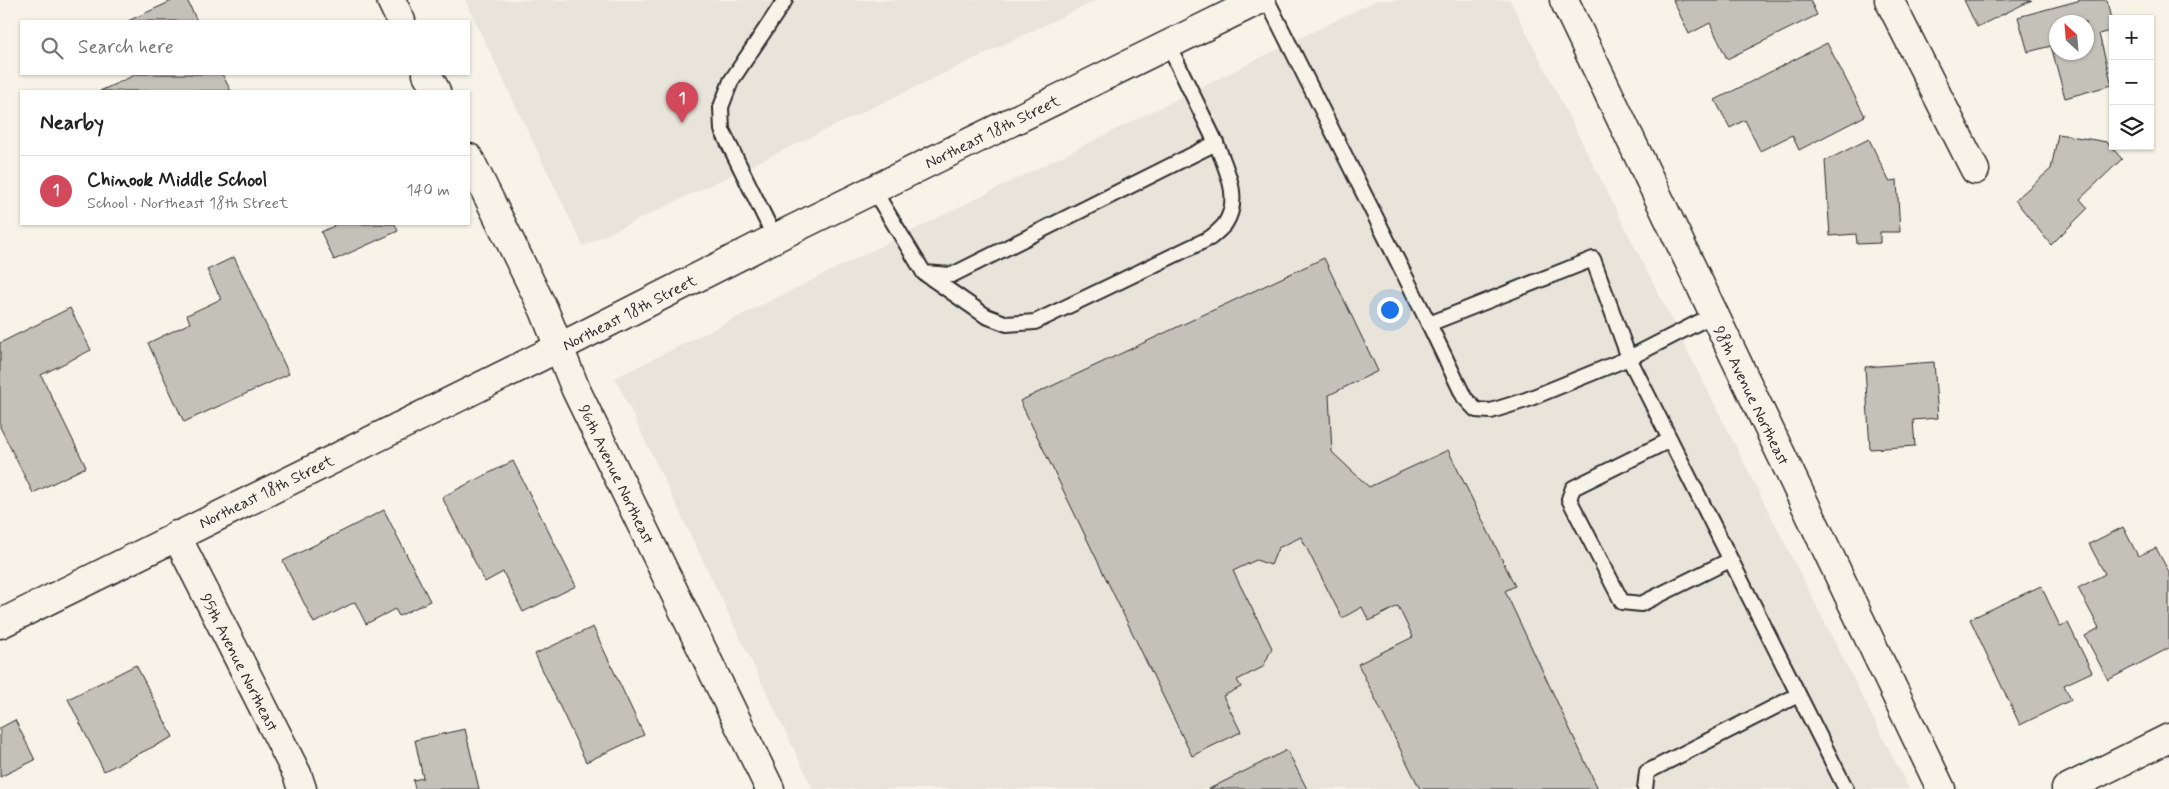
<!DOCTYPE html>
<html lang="en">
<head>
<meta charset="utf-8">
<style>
  body { margin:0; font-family:Mynerve,sans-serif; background:#f2f2f2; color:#222 }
  .controls { position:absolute; right:15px; top:15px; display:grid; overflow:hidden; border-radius:0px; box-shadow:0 1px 4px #0004 }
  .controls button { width:45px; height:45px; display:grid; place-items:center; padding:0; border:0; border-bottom:1px solid #e0e0e0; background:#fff; color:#222; font:25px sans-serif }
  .compass { position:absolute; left:2049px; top:15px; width:45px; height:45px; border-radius:50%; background:#fff; box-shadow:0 1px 4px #0004; rotate:334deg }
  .you { position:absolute; left:1389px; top:309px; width:18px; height:18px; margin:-12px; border:4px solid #fff; border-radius:50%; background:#1a73e8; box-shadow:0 0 0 8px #1a73e833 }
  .badge { display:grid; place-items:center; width:32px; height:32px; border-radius:50%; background:#d1495b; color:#fff; font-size:16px; font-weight:700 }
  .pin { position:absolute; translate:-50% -41px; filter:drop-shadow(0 1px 2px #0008) }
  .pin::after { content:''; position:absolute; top:26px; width:18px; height:15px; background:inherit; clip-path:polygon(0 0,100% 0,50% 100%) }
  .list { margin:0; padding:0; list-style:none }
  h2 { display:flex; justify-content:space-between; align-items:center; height:65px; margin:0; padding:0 20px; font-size:21px }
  h2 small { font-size:16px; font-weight:400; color:#767676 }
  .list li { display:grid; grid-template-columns:32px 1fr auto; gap:15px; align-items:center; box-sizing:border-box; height:70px; padding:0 20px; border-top:1px solid #e0e0e0 }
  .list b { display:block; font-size:19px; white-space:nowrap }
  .list p { margin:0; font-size:16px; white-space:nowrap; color:#767676 }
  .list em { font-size:16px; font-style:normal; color:#767676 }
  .icon { flex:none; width:28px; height:28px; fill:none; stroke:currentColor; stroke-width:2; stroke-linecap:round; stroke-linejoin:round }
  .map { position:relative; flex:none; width:2169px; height:789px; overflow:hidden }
  .search { position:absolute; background:#fff; box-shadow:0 1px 4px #0004; left:20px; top:20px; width:450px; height:55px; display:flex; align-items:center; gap:12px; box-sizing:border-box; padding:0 18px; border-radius:0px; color:#767676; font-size:19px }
  .panel { position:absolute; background:#fff; box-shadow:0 1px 4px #0004; left:20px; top:90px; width:450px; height:135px; border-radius:0px }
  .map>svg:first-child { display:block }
  .built { fill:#e8e4da }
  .building { fill:#c4c1b9; stroke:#2b2b2b; fill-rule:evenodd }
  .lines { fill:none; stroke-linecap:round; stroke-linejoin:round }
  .service-casing { stroke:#2b2b2b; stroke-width:18 }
  .minor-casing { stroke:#2b2b2b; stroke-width:31 }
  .service { stroke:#f7f3e8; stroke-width:14 }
  .minor { stroke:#f7f3e8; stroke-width:28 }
  .labels { text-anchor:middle; stroke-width:4; stroke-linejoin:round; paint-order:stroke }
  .street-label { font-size:16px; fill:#2b2b2b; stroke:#f7f3e8 }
</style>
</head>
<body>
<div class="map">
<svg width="2169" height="789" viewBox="0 0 2169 789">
  <rect width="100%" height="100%" fill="#f7f3e8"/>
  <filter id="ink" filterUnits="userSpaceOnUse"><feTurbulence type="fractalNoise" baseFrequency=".02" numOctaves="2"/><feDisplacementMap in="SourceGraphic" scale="10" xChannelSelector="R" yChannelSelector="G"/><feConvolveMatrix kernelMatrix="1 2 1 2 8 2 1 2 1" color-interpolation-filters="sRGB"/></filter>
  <g filter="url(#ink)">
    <!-- built -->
    <g class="built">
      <polygon points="465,0 1097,0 583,246"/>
      <polygon points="1377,0 1510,0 1909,789 813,789 615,378"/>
    </g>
    <!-- building -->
    <g class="building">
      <polygon points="174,0 187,0 197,21 128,21"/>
      <polygon points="1673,0 1810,0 1817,15 1727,59 1710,23 1689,34"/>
      <polygon points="1964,0 2032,0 1977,27"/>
      <path d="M2081,0H2107L2113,30L2099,34L2112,85L2065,98L2051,46L2028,52L2018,17ZM2056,22H2086V52H2056Z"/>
      <polygon points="1827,43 1865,116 1799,150 1792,135 1760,151 1745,120 1730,128 1715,100"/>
      <polygon points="137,74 222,74 231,91 100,91"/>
      <polygon points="2058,134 2107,142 2122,159 2080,199 2088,208 2051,245 2015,200 2051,169"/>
      <polygon points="1869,139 1889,181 1897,180 1900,232 1880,232 1880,243 1857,244 1856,234 1830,236 1825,161"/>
      <polygon points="333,224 395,224 398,231 334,260 321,232 334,226"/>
      <polygon points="234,257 289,374 184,422 148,343 190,323 187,315 221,299 207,270"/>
      <polygon points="1324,258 1378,371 1329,395 1332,452 1369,487 1448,450 1515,586 1505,591 1598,789 1420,789 1358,664 1413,637 1398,606 1369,621 1362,607 1342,618 1301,537 1278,548 1271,565 1256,560 1233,571 1272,648 1263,667 1237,680 1241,687 1223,696 1241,732 1192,756 1020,401"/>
      <polygon points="70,308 91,350 41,375 86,467 33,493 0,427 0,343"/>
      <polygon points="1934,362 1938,418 1913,420 1915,446 1870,449 1865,367"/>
      <polygon points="513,461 576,586 523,612 503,572 485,582 442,497"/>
      <polygon points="384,510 430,601 399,616 395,609 366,624 355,602 314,623 283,561"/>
      <polygon points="2123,527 2138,556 2156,548 2169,572 2169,648 2108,680 2085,636 2099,628 2078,588 2105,574 2089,544"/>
      <polygon points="2041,586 2060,626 2068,623 2092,672 2064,685 2071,700 2020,725 1970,619"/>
      <polygon points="593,627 644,735 586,762 535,654"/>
      <polygon points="136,665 173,737 104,771 68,699"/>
      <polygon points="15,720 35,760 0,777 0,728"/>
      <polygon points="465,729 479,789 415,789 413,780 423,778 415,740"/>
      <polygon points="1287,750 1307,789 1209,789"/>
    </g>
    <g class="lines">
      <defs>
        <g id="service">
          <polyline points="1267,0 1429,324 1593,259 1629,358 1713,315"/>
          <polyline points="873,189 924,273 952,275 1216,143 1168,44"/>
          <polyline points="775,238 722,130 721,107 731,81 785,0"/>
          <path d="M924,273L986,316L1007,324L1035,322L1210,238C1215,234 1221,229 1225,224C1242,198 1226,169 1216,143"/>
          <polyline points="1429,324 1464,397 1476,410 1491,411 1526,400 1629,358 1846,789"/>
          <polyline points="1670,440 1573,488 1569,499 1622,602 1641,604 1730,560"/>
          <polyline points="1645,789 1647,772 1798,695"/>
        </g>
        <g id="minor">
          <polyline points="391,0 401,21"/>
          <polyline points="1564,0 1941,789"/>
          <polyline points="1889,0 1975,170"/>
          <polyline points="427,74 436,91"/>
          <polyline points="469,158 544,310 576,390 770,789"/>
          <polyline points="176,535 297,774 302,789"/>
          <polyline points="0,624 560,347 775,238 1259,0"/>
          <polyline points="2066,789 2169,738"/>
        </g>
      </defs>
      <!-- service casing -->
      <use href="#service" class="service-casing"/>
      <!-- minor casing -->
      <use href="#minor" class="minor-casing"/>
      <!-- service -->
      <use href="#service" class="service"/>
      <!-- minor -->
      <use href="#minor" class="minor"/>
    </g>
  </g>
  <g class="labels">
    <!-- street labels -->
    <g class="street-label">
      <text transform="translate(992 131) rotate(-26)" y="6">Northeast 18th Street</text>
      <text transform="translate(629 312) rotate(-27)" y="6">Northeast 18th Street</text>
      <text transform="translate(1752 395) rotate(64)" y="6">98th Avenue Northeast</text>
      <text transform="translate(617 474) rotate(64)" y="6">96th Avenue Northeast</text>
      <text transform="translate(266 491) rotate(-26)" y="6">Northeast 18th Street</text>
      <text transform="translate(240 662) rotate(63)" y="6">95th Avenue Northeast</text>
    </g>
  </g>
</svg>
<div class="controls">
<button>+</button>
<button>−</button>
<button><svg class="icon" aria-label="layers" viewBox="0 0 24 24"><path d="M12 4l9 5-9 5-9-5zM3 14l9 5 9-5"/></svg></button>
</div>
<svg class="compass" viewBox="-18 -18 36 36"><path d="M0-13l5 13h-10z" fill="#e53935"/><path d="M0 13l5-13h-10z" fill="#767676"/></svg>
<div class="you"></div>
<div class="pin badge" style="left:682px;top:123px">1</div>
<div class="search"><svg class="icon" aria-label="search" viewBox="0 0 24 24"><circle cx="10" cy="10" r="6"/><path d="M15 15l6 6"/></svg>Search here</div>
<section class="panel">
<h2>Nearby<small></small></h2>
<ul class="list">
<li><span class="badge">1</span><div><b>Chinook Middle School</b><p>School · Northeast 18th Street</p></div><em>140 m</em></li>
</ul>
</section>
</div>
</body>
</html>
